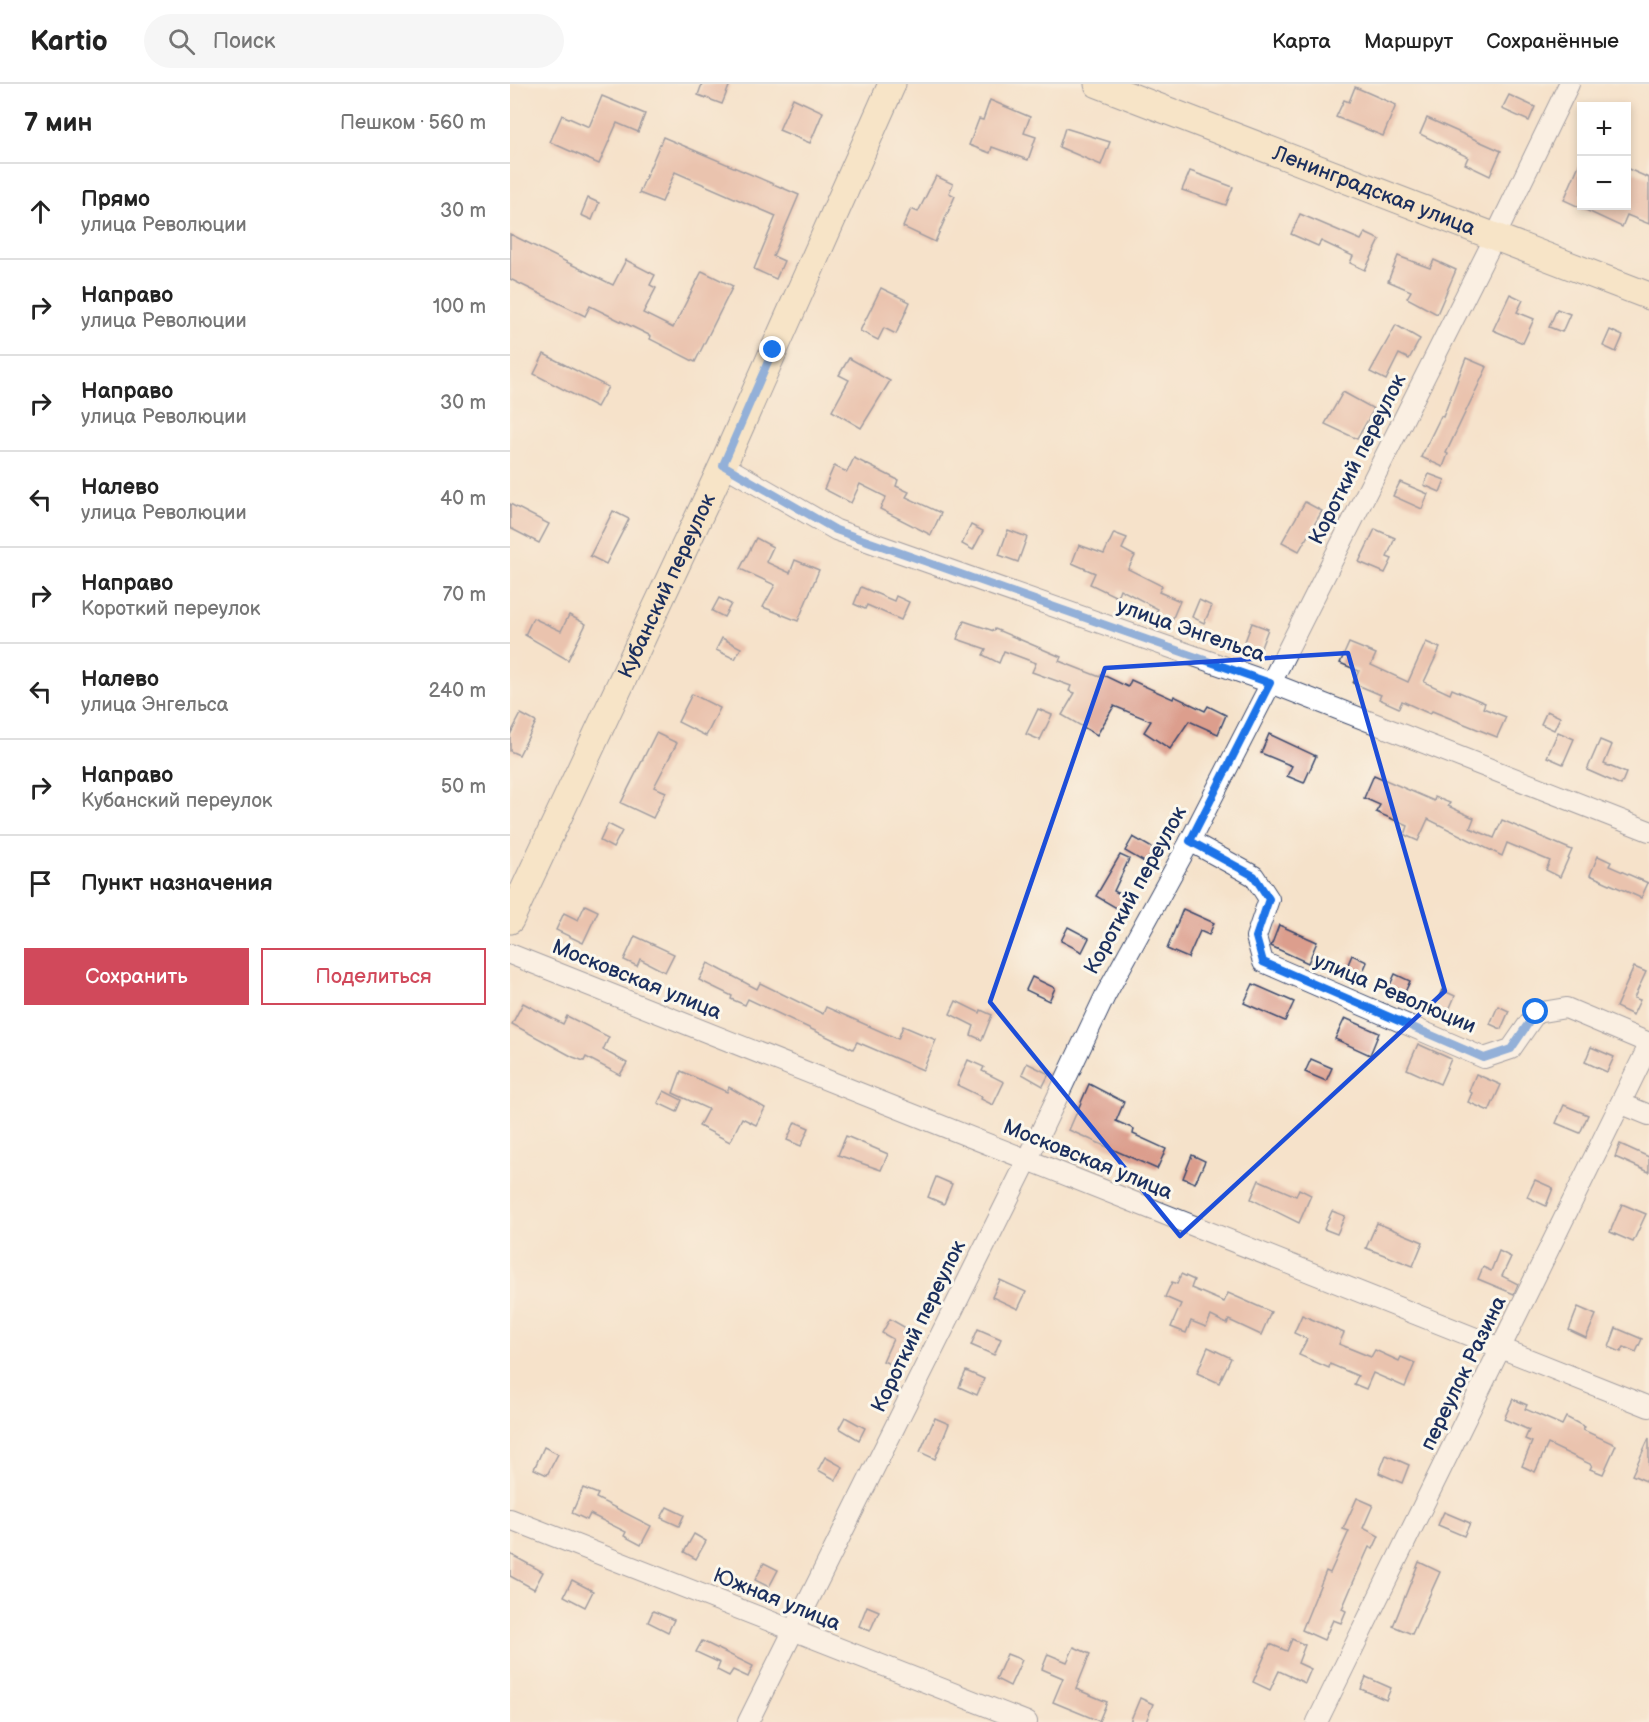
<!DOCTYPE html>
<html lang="ru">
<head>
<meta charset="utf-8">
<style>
  body { margin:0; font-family:"Balsamiq Sans",sans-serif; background:#f6f6f6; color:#222 }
  .controls { position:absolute; right:18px; top:18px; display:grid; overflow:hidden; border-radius:0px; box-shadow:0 3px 9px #0003 }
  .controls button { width:54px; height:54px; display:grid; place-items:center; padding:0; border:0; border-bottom:2px solid #e0e0e0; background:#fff; color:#222; font:30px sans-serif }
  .stop { position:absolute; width:18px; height:18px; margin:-14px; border:4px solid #1a73e8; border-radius:50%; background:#fff }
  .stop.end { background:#1a73e8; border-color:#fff; box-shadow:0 2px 6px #0008 }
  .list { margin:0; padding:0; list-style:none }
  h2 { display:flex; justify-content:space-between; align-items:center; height:78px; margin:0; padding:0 24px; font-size:26px }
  h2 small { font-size:20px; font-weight:400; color:#767676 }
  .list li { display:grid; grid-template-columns:39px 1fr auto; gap:18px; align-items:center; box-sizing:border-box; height:96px; padding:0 24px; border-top:2px solid #e0e0e0 }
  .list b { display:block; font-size:22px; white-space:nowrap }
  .list p { margin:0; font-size:20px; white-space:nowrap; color:#767676 }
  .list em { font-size:20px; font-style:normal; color:#767676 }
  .actions { display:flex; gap:12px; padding:18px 24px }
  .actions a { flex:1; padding:14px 0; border:2px solid #d1495b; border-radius:0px; text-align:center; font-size:21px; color:#d1495b }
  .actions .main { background:#d1495b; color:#fff }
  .icon { flex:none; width:33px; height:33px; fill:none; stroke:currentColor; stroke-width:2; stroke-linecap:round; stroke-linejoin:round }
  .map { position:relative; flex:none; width:1139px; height:1638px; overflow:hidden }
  header { display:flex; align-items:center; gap:36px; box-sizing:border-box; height:84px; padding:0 30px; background:#fff; border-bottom:2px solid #e0e0e0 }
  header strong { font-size:28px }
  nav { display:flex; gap:33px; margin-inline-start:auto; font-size:21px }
  .search { width:420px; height:54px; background:#f6f6f6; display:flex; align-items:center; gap:15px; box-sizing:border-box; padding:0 21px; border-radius:33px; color:#767676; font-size:22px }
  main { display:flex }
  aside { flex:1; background:#fff }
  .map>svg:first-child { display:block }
  .building { fill:#dc9e8d }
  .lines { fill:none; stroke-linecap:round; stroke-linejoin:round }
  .street-casing { stroke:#3c4a6e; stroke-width:22 }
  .secondary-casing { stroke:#3c4a6e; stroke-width:29 }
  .street { stroke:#fff; stroke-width:20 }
  .secondary { stroke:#f9e7c3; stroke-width:27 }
  .route { stroke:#1a73e8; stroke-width:8 }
  .marked { fill:none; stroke:#1d4ed8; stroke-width:4.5; stroke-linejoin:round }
  .labels { text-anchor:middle; stroke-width:6; stroke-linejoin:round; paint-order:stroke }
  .street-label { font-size:21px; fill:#1b2f5e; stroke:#fbf7ec }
</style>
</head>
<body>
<header>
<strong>Kartio</strong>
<div class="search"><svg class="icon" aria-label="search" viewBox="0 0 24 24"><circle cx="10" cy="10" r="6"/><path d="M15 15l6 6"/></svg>Поиск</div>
<nav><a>Карта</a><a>Маршрут</a><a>Сохранённые</a></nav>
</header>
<main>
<aside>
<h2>7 мин<small>Пешком · 560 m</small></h2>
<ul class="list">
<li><svg class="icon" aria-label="ahead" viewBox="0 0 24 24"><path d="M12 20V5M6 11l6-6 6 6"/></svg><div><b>Прямо</b><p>улица Революции</p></div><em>30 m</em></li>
<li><svg class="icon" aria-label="right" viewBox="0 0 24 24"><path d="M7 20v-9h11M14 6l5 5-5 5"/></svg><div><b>Направо</b><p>улица Революции</p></div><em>100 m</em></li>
<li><svg class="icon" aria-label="right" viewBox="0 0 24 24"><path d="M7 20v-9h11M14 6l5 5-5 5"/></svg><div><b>Направо</b><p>улица Революции</p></div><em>30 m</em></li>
<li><svg class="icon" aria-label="left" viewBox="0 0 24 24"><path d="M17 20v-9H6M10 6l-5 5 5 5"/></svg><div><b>Налево</b><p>улица Революции</p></div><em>40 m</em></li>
<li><svg class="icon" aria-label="right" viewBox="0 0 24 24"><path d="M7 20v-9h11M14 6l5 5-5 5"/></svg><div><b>Направо</b><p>Короткий переулок</p></div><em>70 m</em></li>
<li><svg class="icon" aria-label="left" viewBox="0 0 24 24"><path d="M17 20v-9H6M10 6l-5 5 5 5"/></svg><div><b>Налево</b><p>улица Энгельса</p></div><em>240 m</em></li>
<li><svg class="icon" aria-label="right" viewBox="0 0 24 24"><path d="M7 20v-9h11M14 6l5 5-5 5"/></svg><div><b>Направо</b><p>Кубанский переулок</p></div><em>50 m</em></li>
<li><svg class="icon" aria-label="arrive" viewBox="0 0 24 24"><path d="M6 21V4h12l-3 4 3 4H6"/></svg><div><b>Пункт назначения</b></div></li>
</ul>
<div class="actions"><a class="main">Сохранить</a><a>Поделиться</a></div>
</aside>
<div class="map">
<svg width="1139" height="1638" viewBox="0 0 1139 1638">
  <rect width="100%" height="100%" fill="#fbf7ec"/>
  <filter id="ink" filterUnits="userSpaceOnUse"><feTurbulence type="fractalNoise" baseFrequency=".0167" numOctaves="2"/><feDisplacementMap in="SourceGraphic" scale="12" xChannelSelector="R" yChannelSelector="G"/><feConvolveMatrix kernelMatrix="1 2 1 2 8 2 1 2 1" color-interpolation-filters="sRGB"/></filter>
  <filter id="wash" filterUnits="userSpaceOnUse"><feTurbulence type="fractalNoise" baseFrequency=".008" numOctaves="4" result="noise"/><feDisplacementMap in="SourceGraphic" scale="24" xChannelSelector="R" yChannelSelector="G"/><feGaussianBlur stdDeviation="1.35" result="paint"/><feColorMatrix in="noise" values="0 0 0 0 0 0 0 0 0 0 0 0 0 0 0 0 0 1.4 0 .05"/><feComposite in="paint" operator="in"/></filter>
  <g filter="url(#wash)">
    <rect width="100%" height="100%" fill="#f5e2ca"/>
    <g id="blocks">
      <!-- building -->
      <g class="building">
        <polygon points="192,0 220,0 212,20 188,11"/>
        <polygon points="845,3 886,21 873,52 826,33 834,16 839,18"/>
        <polygon points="999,11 1025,23 1019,37 992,25"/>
        <polygon points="92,12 135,30 128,48 107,39 89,80 40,58 52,31 79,43"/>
        <polygon points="283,14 313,28 300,59 269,46"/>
        <polygon points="480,16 520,33 514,49 526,53 518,76 482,63 480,69 459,61 469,35 473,36"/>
        <polygon points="917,34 991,67 980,92 955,80 958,73 910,50"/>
        <polygon points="555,44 600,58 591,81 549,63"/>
        <polygon points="153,53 289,111 263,172 274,177 266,195 244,185 266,132 165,88 152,118 129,109"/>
        <polygon points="1071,76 1071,122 1116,122 1116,84 1139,94 1139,140 1117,131 1112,143 1054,116"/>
        <polygon points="680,87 723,103 716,121 672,106"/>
        <polygon points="426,92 443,100 439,109 445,112 425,158 393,143 401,125 408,128"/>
        <polygon points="78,114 89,119 82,136 71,131"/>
        <polygon points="790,130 851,156 855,149 870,156 855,186 840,179 843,172 811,157 808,162 781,150"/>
        <polygon points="0,150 103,201 116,176 145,191 140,201 146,204 133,229 163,244 192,187 223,202 185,278 140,255 141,252 80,222 75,232 0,195"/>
        <polygon points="888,172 920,184 924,176 946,186 927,230 897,214 901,207 878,197"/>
        <polygon points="371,204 400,218 386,250 374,244 368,256 350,247"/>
        <polygon points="1000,210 1013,216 1007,228 1024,235 1013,259 983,246"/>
        <polygon points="1047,225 1060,230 1052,248 1039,243"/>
        <polygon points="886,241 910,255 899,275 889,270 876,296 860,288"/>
        <polygon points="1100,246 1113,252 1106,268 1093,262"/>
        <polygon points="34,270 98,303 87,323 24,290"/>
        <polygon points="339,274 380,297 351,344 322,327 339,296 329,291"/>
        <polygon points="956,274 977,283 936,369 938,370 933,383 911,373 931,332 933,333"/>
        <polygon points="833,308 864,325 847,355 815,340"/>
        <polygon points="344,374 388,396 386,402 399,408 396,413 431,429 421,451 370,425 376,413 350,400 341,419 314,405 324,382 337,388"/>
        <polygon points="919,390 935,396 930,408 914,401"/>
        <polygon points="890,398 918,410 912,425 883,412"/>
        <polygon points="795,418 812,427 789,467 772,458"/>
        <polygon points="0,420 39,440 29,459 0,444"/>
        <polygon points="103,427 119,435 96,480 80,472"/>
        <polygon points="461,441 473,447 463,466 452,460"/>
        <polygon points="865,445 885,454 877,473 882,475 875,489 849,478"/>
        <polygon points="498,446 517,453 508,478 489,471"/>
        <polygon points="604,449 617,454 612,465 625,472 618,485 652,502 649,508 670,517 662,536 646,529 648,525 610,505 607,513 580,500 585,489 562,479 569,461 594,470"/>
        <polygon points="246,454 263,463 256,478 280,489 285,476 309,486 288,537 253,523 265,501 230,485"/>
        <polygon points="351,503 384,517 386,512 399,518 391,536 357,521 355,525 344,520"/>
        <polygon points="209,514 221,520 214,533 202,527"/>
        <polygon points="689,516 702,522 694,539 682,533"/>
        <polygon points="59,531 76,540 58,576 15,551 23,534 51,547"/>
        <polygon points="454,537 484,547 485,545 551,573 549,577 590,593 591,590 618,603 621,596 663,615 664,612 695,627 698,622 716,631 708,650 679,637 660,665 634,648 641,637 604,622 587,651 552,631 565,609 559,607 561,602 522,588 526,579 494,567 489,579 473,571 476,565 447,555"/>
        <polygon points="742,539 758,545 750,566 734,560"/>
        <polygon points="212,554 231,564 225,575 206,566"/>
        <polygon points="916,558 930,564 914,598 940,610 942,605 975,619 973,624 996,633 987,653 922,627 920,630 892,617 889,624 869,615 871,611 843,599 849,587 830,579 839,559 866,570 861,581 898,598"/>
        <polygon points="182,610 210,624 196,652 168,638"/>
        <polygon points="528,625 542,631 530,656 516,650"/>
        <polygon points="1037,627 1050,633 1044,646 1031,640"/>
        <polygon points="11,630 26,638 9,671 0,667 0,651"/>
        <polygon points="1048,648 1064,655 1053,680 1037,673"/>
        <polygon points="146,649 167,659 144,703 156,708 143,734 111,719"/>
        <polygon points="759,650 806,672 794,699 777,692 782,682 751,669"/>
        <polygon points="1090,656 1102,661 1094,680 1116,689 1111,701 1077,686"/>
        <polygon points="864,691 924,717 925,713 940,719 938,722 964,734 960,744 984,754 992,736 1062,766 1050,793 1036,786 1040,777 997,759 992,772 918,735 908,757 895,751 898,742 866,728 870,721 854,714"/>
        <polygon points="98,740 112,747 103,764 90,757"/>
        <polygon points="623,753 644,765 636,779 615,767"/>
        <polygon points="610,771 619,775 604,807 617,814 610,826 586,812"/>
        <polygon points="1088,772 1101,778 1099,782 1138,799 1131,814 1080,791"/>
        <polygon points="75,821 88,827 73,859 46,846 54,829 68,836"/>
        <polygon points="673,825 704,839 699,851 690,847 678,874 657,865"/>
        <polygon points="769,841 807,858 798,879 761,862"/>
        <polygon points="558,843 579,854 572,868 551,857"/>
        <polygon points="125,852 164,870 155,888 130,875 127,882 114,876"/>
        <polygon points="842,871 857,878 848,899 833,892"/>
        <polygon points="198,879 247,905 250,899 313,930 316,923 388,955 393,942 426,956 413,986 347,958 343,965 238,915 235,921 221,915 222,912 189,896"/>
        <polygon points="1124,883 1136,888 1124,914 1130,916 1123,931 1106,923"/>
        <polygon points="885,890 900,897 891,917 876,910"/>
        <polygon points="522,893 545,904 539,917 516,906"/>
        <polygon points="743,900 784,918 775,937 734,919"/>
        <polygon points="932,906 945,912 936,933 923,927"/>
        <polygon points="446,917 470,929 471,926 482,931 472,956 461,951 464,942 440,930"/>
        <polygon points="13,919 53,940 57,932 99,953 93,966 117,979 110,991 76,973 74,977 63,973 2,940"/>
        <polygon points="988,922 999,927 991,945 980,940"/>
        <polygon points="835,934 869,949 860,971 825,955"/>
        <polygon points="908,960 941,975 930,1000 897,985"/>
        <polygon points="1081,963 1104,973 1097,988 1075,978"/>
        <polygon points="801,975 822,984 816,997 795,988"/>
        <polygon points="458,976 474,983 472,987 494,998 483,1021 471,1015 472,1013 447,1001"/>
        <polygon points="517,979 539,990 533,1002 512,990"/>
        <polygon points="171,987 217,1008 219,1003 255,1024 246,1041 232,1034 220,1058 189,1042 198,1025 163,1009"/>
        <polygon points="966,990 991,1001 979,1027 958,1018 962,1009 959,1007"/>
        <polygon points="579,1000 614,1018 606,1037 624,1045 623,1050 656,1065 647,1085 559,1046"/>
        <polygon points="154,1007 172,1016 167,1028 148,1019"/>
        <polygon points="1054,1021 1078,1031 1070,1049 1046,1039"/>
        <polygon points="285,1038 299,1044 291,1062 277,1056"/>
        <polygon points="336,1052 378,1070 371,1086 328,1071"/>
        <polygon points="1110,1060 1139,1073 1139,1088 1105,1073"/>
        <polygon points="682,1071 695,1077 685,1099 673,1094"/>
        <polygon points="426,1093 442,1100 434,1120 418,1113"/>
        <polygon points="749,1096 786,1112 789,1105 801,1111 789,1139 741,1115"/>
        <polygon points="1025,1096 1043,1104 1036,1122 1017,1113"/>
        <polygon points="1112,1120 1136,1130 1123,1158 1100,1148"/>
        <polygon points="822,1127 835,1132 827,1150 814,1145"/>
        <polygon points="867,1139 913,1158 903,1182 856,1164"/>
        <polygon points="989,1167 1001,1173 992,1192 1008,1200 1004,1210 968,1195 973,1183 981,1187"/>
        <polygon points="671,1190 684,1196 681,1204 714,1218 718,1209 761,1228 751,1251 719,1236 717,1240 701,1232 696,1243 681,1237 676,1249 661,1243 671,1220 655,1213 662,1198 667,1200"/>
        <polygon points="490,1196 516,1208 508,1225 482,1213"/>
        <polygon points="1068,1223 1086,1231 1076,1254 1059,1246"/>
        <polygon points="792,1231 834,1249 829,1260 861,1273 865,1266 889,1277 891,1273 905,1279 895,1303 863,1289 856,1305 844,1300 848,1292 820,1280 819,1284 789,1271 797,1255 784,1249"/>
        <polygon points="380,1235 403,1248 385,1282 373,1277 383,1255 372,1249"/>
        <polygon points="1106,1244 1132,1255 1126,1268 1114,1263 1111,1268 1099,1263"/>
        <polygon points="468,1245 491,1255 484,1271 461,1261"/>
        <polygon points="698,1263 721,1274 709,1299 687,1289"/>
        <polygon points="456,1287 474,1295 467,1311 449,1303"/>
        <polygon points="1003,1315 1017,1321 1015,1325 1052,1341 1056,1333 1075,1343 1073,1346 1106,1361 1093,1390 1080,1385 1082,1381 1038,1360 1025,1388 1012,1382 1022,1358 1015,1355 1019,1346 994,1335"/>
        <polygon points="335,1333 355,1344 349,1356 329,1344"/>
        <polygon points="425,1334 439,1340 425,1375 410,1368"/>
        <polygon points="1139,1354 1139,1390 1136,1397 1122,1391"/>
        <polygon points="34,1363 48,1370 37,1391 24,1385"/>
        <polygon points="876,1371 899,1381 892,1399 869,1389"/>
        <polygon points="315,1373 333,1383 326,1396 308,1386"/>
        <polygon points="73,1404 88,1410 86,1414 141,1442 131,1461 114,1452 116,1448 80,1430 77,1436 62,1429"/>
        <polygon points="847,1414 863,1421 853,1444 869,1452 863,1465 859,1463 843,1499 832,1525 836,1527 831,1539 823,1536 814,1556 792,1546 816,1487 820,1489 839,1447 833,1445"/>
        <polygon points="157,1423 174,1431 169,1442 151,1434"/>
        <polygon points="934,1428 960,1439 954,1452 928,1441"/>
        <polygon points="184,1450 196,1457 186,1475 174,1468"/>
        <polygon points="0,1470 33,1488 24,1505 0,1492"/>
        <polygon points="909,1478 930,1488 902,1550 883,1542"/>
        <polygon points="254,1479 268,1486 259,1503 245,1496"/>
        <polygon points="62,1496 83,1507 75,1523 54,1512"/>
        <polygon points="357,1522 369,1527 360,1547 349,1542"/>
        <polygon points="143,1527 164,1536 158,1548 138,1538"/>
        <polygon points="782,1555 795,1561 788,1579 801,1585 795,1599 769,1587 760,1606 743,1598 760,1560 777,1567"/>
        <polygon points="192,1557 243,1582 238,1593 223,1586 219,1592 207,1586 210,1579 186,1568"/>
        <polygon points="564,1563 580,1570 566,1605 597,1618 589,1637 543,1618 553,1594 532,1585 538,1570 557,1578"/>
        <polygon points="497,1570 512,1576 500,1602 486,1595"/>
        <polygon points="856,1593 881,1604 876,1616 851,1605"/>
        <polygon points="630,1614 643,1620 636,1638 620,1638"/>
      </g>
    </g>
  </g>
  <g filter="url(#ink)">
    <use href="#blocks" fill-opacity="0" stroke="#3c4a6e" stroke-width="1.5"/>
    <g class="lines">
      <defs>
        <g id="street">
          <polyline points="213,381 326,446 761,599 1139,747"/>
          <polyline points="680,757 744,792 759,815 746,853 753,878 974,974 1001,965 1026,929 1056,924 1139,959"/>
          <polyline points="0,870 1139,1323"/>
          <polyline points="1112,1020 1139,1031"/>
          <polyline points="0,1435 517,1638"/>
          <polyline points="238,1638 517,1077 595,912 680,757 761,599 985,153 1059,0"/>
          <polyline points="807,1638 1139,961"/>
        </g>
        <g id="secondary">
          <path id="s1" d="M588,0L1139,212"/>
          <path id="s2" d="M0,836L213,381L382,0"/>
        </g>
      </defs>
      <!-- street casing -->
      <use href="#street" class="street-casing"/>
      <!-- secondary casing -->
      <use href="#secondary" class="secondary-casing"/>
      <!-- street -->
      <use href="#street" class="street"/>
      <!-- secondary -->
      <use href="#secondary" class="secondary"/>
    </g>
  </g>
  <g class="lines" filter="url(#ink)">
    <!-- route -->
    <polyline class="route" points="263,266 213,381 326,446 760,599 680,757 744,792 759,815 746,853 753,878 974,974 1001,965 1026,928"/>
  </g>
  <!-- marked area -->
  <path d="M0 0H1139V1638H0ZM838,569L935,907L670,1152L480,918L595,584Z" fill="#f5e2ca" fill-opacity=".55" fill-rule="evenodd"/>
  <path class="marked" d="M838,569L935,907L670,1152L480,918L595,584Z"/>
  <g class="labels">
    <!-- street labels -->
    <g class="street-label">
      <text dy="7" stroke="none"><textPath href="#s1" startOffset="296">Ленинградская улица</textPath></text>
      <text transform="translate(847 375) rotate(-63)" y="7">Короткий переулок</text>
      <text dy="7" stroke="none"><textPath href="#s2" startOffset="369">Кубанский переулок</textPath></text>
      <text transform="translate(681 546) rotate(19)" y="7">улица Энгельса</text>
      <text transform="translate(625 806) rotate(-61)" y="7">Короткий переулок</text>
      <text transform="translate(127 895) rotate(22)" y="7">Московская улица</text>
      <text transform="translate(885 909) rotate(23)" y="7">улица Революции</text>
      <text transform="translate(578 1075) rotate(22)" y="7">Московская улица</text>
      <text transform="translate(408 1242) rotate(-64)" y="7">Короткий переулок</text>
      <text transform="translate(953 1289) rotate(-64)" y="7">переулок Разина</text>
      <text transform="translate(267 1515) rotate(22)" y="7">Южная улица</text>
    </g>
  </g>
</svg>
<div class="controls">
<button>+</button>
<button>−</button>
</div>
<div class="stop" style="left:1026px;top:928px"></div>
<div class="stop end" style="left:263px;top:266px"></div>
</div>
</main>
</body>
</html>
